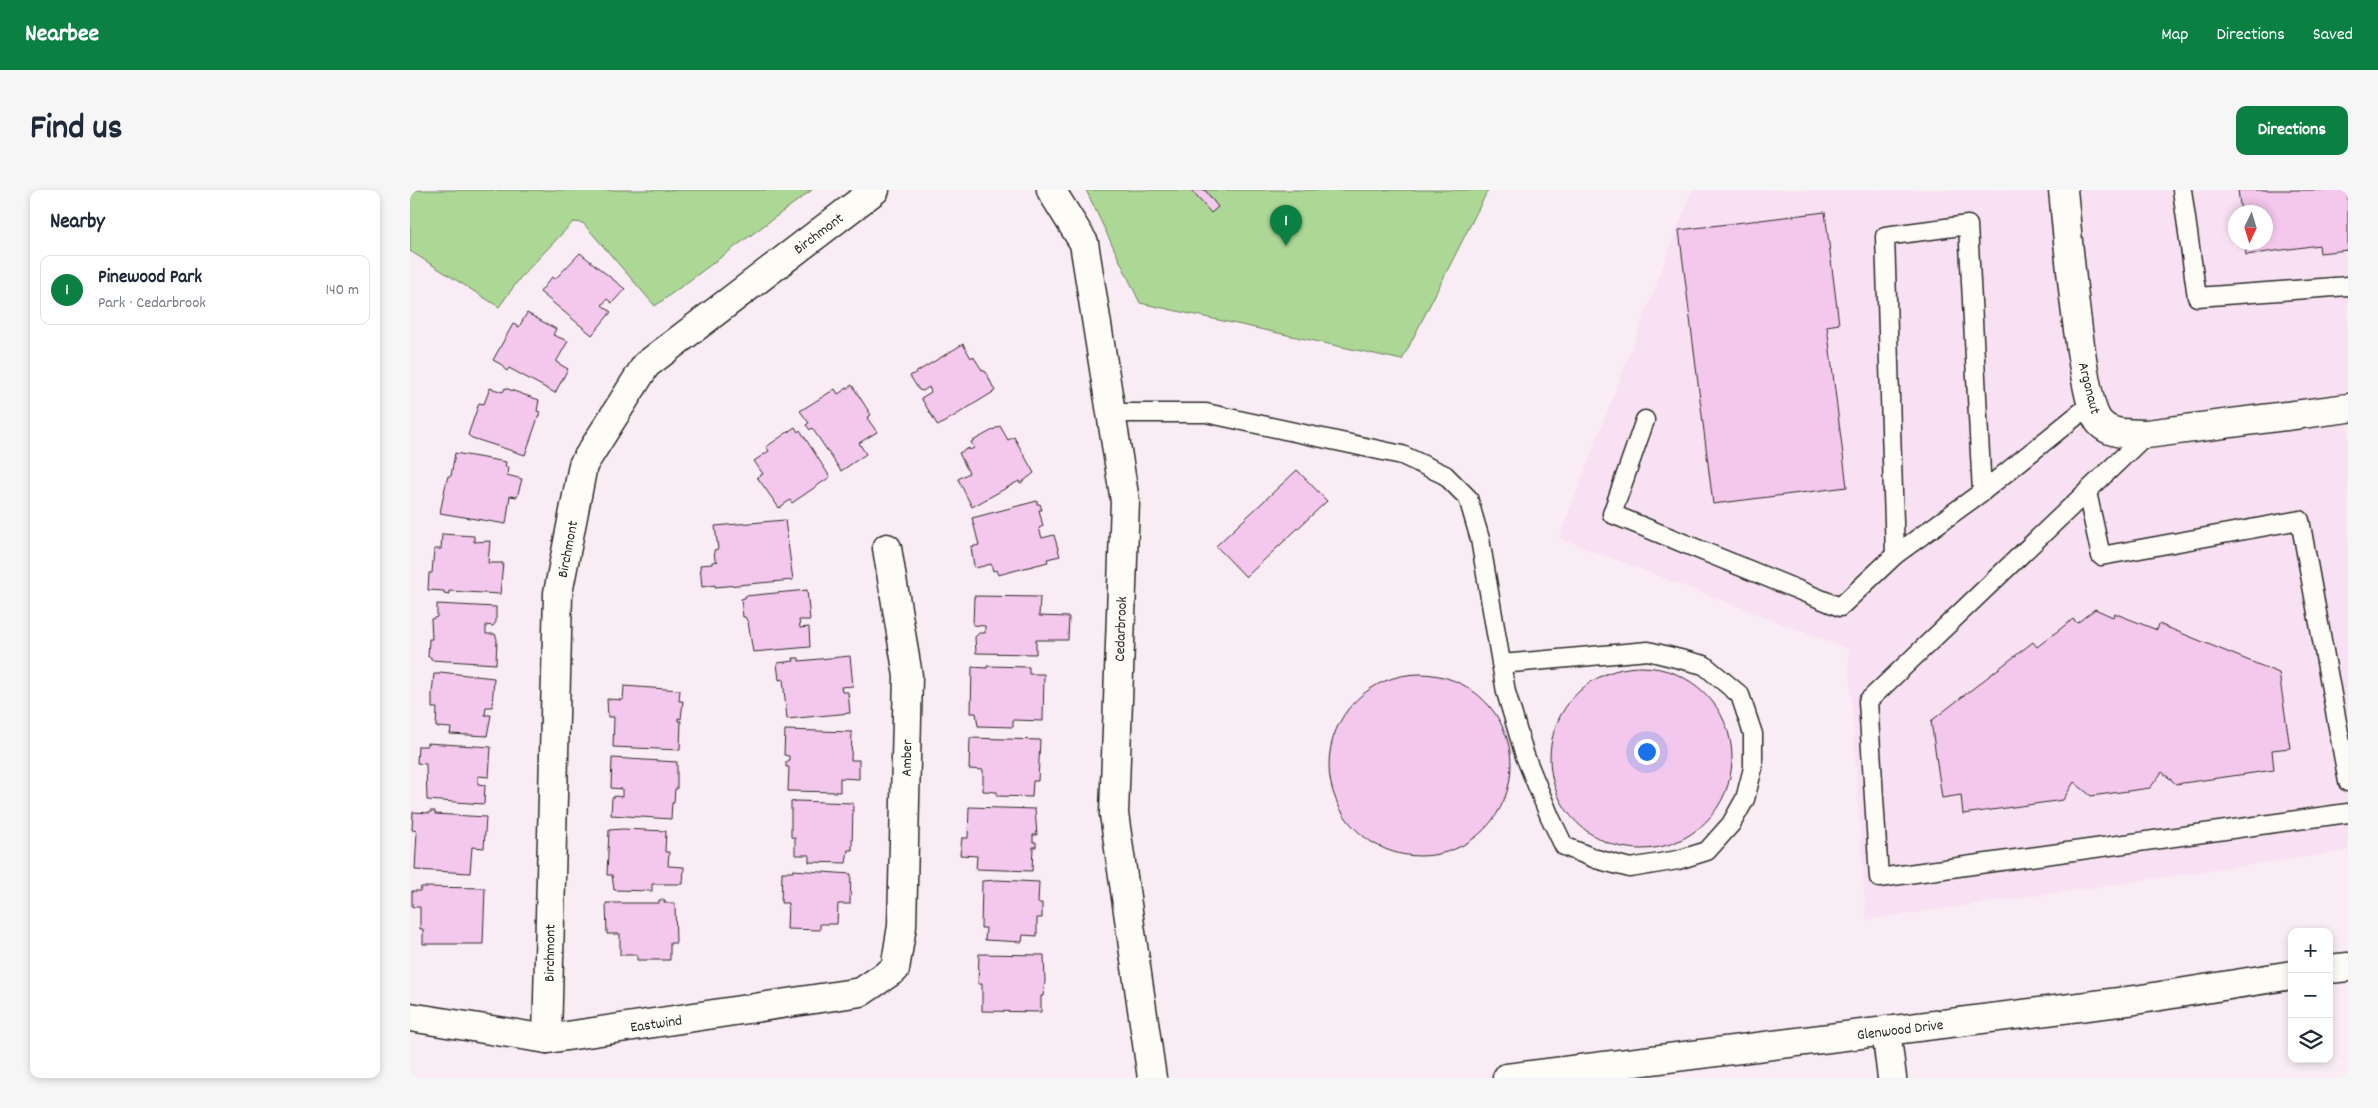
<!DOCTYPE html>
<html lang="en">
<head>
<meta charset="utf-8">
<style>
  body { margin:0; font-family:Dekko,sans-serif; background:#f6f6f7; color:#1f2937 }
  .controls { position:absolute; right:15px; bottom:15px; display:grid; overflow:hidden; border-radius:10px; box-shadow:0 2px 8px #0003 }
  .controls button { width:45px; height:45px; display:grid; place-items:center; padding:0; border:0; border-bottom:1px solid #e0e1e3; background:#fff; color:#1f2937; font:25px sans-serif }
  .compass { position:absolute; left:1818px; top:15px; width:45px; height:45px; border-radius:50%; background:#fff; box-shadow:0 2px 8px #0003; rotate:184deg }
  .you { position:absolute; left:1236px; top:561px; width:18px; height:18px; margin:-12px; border:4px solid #fff; border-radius:50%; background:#1a73e8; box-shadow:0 0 0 8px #1a73e833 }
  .badge { display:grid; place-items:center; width:32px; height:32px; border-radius:50%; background:#0b8043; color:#fff; font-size:16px; font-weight:700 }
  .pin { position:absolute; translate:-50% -41px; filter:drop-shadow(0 1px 2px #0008) }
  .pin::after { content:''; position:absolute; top:26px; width:18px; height:15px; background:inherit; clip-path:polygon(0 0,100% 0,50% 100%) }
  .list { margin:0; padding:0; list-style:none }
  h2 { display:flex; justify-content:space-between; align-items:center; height:65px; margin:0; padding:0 20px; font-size:21px }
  h2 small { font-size:16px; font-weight:400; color:#747a83 }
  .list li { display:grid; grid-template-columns:32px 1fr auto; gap:15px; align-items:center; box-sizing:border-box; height:70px; margin:0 10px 10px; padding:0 10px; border:1px solid #e0e1e3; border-radius:10px }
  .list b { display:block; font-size:19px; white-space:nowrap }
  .list p { margin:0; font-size:16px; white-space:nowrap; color:#747a83 }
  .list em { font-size:16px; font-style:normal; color:#747a83 }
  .icon { flex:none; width:28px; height:28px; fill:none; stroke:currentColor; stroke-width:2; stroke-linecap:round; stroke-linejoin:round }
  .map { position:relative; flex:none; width:1938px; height:888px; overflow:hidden; border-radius:10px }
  header { display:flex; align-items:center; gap:30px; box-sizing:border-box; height:70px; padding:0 25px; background:#0b8043; color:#fff }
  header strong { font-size:24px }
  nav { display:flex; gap:28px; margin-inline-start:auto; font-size:18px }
  .intro { display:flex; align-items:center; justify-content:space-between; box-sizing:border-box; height:120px; padding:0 30px }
  h1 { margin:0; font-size:35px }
  .button { padding:12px 22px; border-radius:10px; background:#0b8043; color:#fff; font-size:18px; font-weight:700 }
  main { display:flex; gap:30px; padding:0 30px }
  aside { flex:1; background:#fff; border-radius:10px; box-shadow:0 2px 8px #0003 }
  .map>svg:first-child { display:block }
  .built { fill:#f8e1f2; fill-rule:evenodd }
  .green { fill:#acd795; stroke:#6c8160 }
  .building { fill:#f4c7ec; stroke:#2b2b2b }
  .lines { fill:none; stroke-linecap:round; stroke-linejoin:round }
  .service-casing { stroke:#2b2b2b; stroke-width:21 }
  .minor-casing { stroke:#2b2b2b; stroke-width:31 }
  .tertiary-casing { stroke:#2b2b2b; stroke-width:31 }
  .secondary-casing { stroke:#2b2b2b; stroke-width:31 }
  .service { stroke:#fdfcf7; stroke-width:18 }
  .minor { stroke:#fdfcf7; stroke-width:28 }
  .tertiary { stroke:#fdfcf7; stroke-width:28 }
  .secondary { stroke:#fdfcf7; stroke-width:28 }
  .labels { text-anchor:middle; stroke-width:5; stroke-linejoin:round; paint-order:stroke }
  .street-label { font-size:15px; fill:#2b2b2b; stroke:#fdfcf7 }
</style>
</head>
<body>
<header>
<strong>Nearbee</strong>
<nav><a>Map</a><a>Directions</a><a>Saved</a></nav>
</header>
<div class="intro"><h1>Find us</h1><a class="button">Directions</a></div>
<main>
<aside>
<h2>Nearby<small></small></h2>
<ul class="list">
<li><span class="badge">1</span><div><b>Pinewood Park</b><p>Park · Cedarbrook</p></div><em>140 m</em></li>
</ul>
</aside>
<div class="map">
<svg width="1938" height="888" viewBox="0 0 1938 888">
  <rect width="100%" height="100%" fill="#faecf4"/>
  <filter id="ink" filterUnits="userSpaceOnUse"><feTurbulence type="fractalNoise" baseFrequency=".02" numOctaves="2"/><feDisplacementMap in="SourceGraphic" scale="10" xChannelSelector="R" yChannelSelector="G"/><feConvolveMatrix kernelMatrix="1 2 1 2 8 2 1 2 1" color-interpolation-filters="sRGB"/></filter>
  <g filter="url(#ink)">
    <!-- built -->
    <path class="built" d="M1282,0H1938V661L1456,730L1438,459L1149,348ZM1826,22H1856V52H1826Z"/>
    <!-- green -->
    <g class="green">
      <polygon points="0,0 402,0 245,116 173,33 163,32 110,88 89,117 0,61"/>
      <polygon points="676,0 1078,0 992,170 730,113"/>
    </g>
    <!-- building -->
    <g class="building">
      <polygon points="781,0 795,0 808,17 801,23"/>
      <polygon points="1828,0 1938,0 1938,60 1910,63 1909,55 1836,65 1835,52 1856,52 1856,22 1831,22"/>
      <polygon points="1415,22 1429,134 1417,136 1437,297 1303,314 1269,40"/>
      <polygon points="170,63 215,99 202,113 197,109 192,115 201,122 182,145 130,102 142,87 145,89 150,84"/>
      <polygon points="117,123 146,139 143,145 158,151 146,172 158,179 145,203 99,178 97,181 93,178 94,176 83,170 103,134 109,137"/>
      <polygon points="553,154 561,168 563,166 572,180 576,182 585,201 528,236 511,208 521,202 519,197 513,201 509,200 500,186"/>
      <polygon points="442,195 461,225 457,228 467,242 449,253 456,264 431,281 402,238 400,240 396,235 399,233 390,221 425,199 428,204"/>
      <polygon points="80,198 93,202 95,198 129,210 127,221 130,222 115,265 62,248 58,245 69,213 74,214"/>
      <polygon points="590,236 598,250 604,247 624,283 610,294 609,291 562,317 548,289 559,283 549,263 559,258 560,260 564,258 561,252"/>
      <polygon points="385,237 388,242 390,240 420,287 382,313 380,310 369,318 347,287 353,284 344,271 359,261 356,257"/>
      <polygon points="45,263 96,272 95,277 98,277 97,285 112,289 107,307 100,306 96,334 30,323 35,298 38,286 41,286"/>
      <polygon points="887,280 917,311 836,387 806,356"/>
      <polygon points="627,311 627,314 630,314 632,320 629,320 633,336 629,338 632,348 644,345 650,366 637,369 638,372 588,385 586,380 583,381 581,374 566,378 564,376 561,357 569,355 562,328"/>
      <polygon points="375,330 383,390 305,397 305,395 292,397 290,375 302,374 302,372 308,371 305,370 304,360 308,359 305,336"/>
      <polygon points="32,344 64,346 64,352 80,351 78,373 93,373 90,404 39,401 39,404 34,403 34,401 18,400 19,383 22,383 24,359 31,359"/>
      <polygon points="397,400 400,430 389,430 390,438 399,437 400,457 343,462 338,432 335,427 333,427 331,409 335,408 335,406"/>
      <polygon points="564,406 630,407 629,426 659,427 658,450 626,450 626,464 566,463 565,447 569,443 575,443 575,436 563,435"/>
      <polygon points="27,414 86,417 86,432 83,436 76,435 76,444 85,444 87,449 86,474 21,470 21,467 18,467 19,449 22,449 21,429 27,427"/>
      <polygon points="1685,419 1703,427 1704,423 1747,440 1749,434 1869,483 1880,558 1862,560 1864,580 1766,594 1752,582 1740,598 1681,606 1664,592 1653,610 1553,624 1551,605 1532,608 1521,531 1623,452 1627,457 1663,429 1667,433"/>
      <polygon points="440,466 443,496 431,497 432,502 438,502 440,523 377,529 373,489 369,490 367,473 384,471 383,468 389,468 389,471"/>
      <polygon points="577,476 619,477 619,484 634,484 633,531 603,530 603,537 568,536 566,523 561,523 562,477 577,478"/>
      <circle cx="1231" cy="568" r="91"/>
      <polygon points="30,482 84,488 82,517 76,517 75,525 81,525 77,546 40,544 41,538 26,537 27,518 22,518 22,503 24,484 30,484"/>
      <circle cx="1010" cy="575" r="91"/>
      <polygon points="214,496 270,500 269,511 273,511 271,529 268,528 268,531 271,531 270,560 203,557 204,527 198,527 197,509 213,510"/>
      <polygon points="375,540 442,542 441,570 449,570 449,589 430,588 430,602 378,601 379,577 376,577 376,572 379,572 379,566 374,565"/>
      <polygon points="560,548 630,550 628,591 623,591 622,607 587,606 587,602 573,601 573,580 559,579"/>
      <polygon points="17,553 81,557 79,587 68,586 68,594 75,595 74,614 17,610 16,574 7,573 8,556 17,556"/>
      <polygon points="202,568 267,572 267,599 265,599 264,613 262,613 261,629 201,625 202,608 205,606 212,607 212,599 201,598"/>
      <polygon points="387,611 443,613 442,660 438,660 436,673 399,672 399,665 385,665 385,648 381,647 381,612"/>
      <polygon points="559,617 625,619 627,645 623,645 623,652 626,652 626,657 623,657 622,681 566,679 567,666 550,665 552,648 558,648"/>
      <polygon points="20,621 25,621 25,624 76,627 74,658 62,657 60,683 5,680 7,641 2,640 3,622 20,623"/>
      <polygon points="213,639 256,641 255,662 259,662 258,676 274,677 273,694 242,694 242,701 204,700 202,685 197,685 199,640"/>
      <polygon points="383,680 441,684 440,714 428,714 427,734 410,734 410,740 377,739 378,713 371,713 372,682 383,682"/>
      <polygon points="587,690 629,692 628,713 632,713 632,728 627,728 627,746 613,745 612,752 575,750 576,738 571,738 572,691"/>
      <polygon points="11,697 75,698 73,754 13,754 13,739 10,739 10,717 2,717 2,701 10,701"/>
      <polygon points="249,710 255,710 254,713 265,713 266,753 260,753 260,770 227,770 227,765 210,765 210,744 197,744 196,713 249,713"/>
      <polygon points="569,764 634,765 635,791 633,806 631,806 631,822 572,821 572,794 568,794"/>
    </g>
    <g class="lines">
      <defs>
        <g id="service">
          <polyline points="1772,0 1787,107 1938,96"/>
          <polyline points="701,223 796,223 992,265 1035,285 1058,308 1070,349 1096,502 1115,566 1140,627 1154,656 1186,669 1220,678 1268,670 1297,661 1321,634 1335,609 1343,578 1343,544 1330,505 1294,475 1238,461 1091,474"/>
          <polyline points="1235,230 1202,324 1430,417 1485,365 1572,302 1681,214"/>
          <polyline points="1737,244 1458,511 1469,688 1938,623"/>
          <polyline points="1677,302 1691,366 1890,330 1938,592"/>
          <polyline points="1485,365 1475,46 1558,35 1572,302"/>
        </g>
        <g id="minor">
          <polyline points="0,827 137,849 451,802 485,779 492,736 498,486 477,358"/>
          <polyline points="1476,840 1482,888"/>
          <polyline points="137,849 148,403 173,275 236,175 465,0"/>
        </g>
        <g id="tertiary">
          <polyline points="641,0 674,53 715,311 704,624 742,888"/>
          <path d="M1653,0C1657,38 1671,213 1690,233C1702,246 1722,243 1737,244L1938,218"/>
        </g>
        <g id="secondary">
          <polyline points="1919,779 1938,777"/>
          <polyline points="1097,888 1725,810 1882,785"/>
        </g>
      </defs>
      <!-- service casing -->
      <use href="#service" class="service-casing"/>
      <!-- minor casing -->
      <use href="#minor" class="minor-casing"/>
      <!-- tertiary casing -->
      <use href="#tertiary" class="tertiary-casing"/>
      <!-- secondary casing -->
      <use href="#secondary" class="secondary-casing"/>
      <!-- service -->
      <use href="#service" class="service"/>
      <!-- minor -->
      <use href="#minor" class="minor"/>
      <!-- tertiary -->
      <use href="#tertiary" class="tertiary"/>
      <!-- secondary -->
      <use href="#secondary" class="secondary"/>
    </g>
  </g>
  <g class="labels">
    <!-- street labels -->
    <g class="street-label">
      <text transform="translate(408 43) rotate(-37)" y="5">Birchmont</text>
      <text transform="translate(1680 198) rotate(76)" y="5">Argonaut</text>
      <text transform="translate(157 359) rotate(-79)" y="5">Birchmont</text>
      <text transform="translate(710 439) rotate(-88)" y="5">Cedarbrook</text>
      <text transform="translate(496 568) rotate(-89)" y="5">Amber</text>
      <text transform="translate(139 763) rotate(-89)" y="5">Birchmont</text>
      <text transform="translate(246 833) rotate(-8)" y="5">Eastwind</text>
      <text transform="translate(1490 839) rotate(-7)" y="5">Glenwood Drive</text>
    </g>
  </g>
</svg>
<div class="controls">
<button>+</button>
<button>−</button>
<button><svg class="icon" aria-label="layers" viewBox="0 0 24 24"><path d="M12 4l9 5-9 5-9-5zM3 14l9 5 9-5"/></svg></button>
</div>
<svg class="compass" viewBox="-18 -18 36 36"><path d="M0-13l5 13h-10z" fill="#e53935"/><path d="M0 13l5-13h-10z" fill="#747a83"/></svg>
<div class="you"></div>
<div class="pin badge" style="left:876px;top:56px">1</div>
</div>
</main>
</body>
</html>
